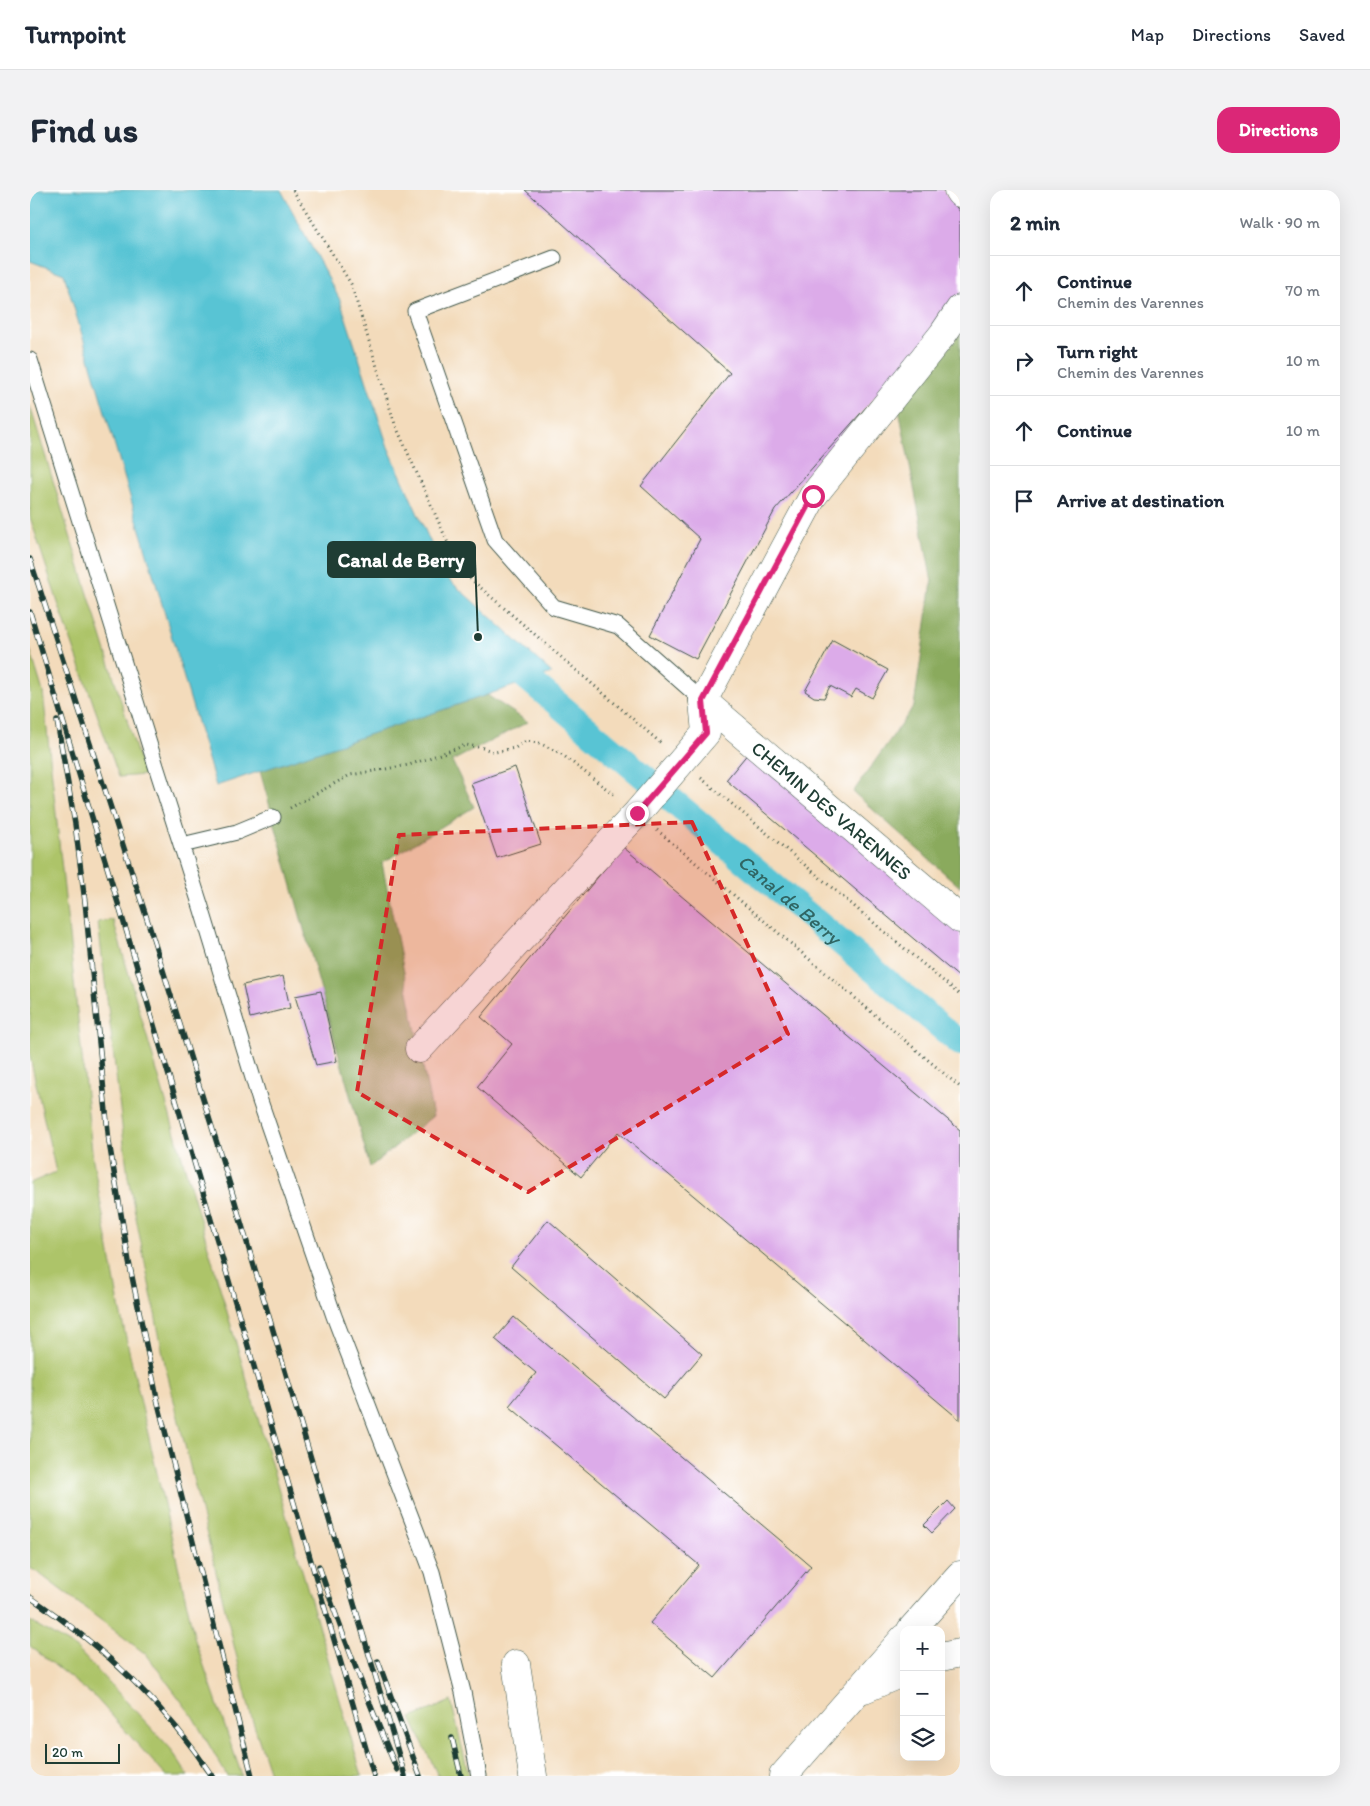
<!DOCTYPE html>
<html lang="en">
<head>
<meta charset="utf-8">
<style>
  body { margin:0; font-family:Itim,sans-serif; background:#f2f2f3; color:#1f2937 }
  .controls { position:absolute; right:15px; bottom:15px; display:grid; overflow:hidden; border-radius:10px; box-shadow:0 5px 20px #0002 }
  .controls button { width:45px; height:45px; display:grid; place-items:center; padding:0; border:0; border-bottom:1px solid #e0e1e3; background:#fff; color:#1f2937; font:25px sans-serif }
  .scale { position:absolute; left:15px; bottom:12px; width:75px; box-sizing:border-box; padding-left:5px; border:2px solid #1f3d34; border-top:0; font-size:14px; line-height:18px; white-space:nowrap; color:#1f3d34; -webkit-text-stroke:4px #fff; paint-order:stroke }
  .stop { position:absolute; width:15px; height:15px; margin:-11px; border:4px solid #db2777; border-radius:50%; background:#fff }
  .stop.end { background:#db2777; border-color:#fff; box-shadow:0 1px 5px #0008 }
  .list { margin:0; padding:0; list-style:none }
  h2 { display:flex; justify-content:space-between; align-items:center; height:65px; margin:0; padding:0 20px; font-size:21px }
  h2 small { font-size:16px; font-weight:400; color:#747a83 }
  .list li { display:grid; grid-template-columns:32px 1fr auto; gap:15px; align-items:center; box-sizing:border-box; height:70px; padding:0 20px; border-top:1px solid #e0e1e3 }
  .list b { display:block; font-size:19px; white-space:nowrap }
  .list p { margin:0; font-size:16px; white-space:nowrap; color:#747a83 }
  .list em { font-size:16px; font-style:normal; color:#747a83 }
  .icon { flex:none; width:28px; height:28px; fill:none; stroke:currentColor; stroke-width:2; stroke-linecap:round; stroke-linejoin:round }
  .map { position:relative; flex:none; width:930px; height:1586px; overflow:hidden; border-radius:15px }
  header { display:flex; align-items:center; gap:30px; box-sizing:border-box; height:70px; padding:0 25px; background:#fff; border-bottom:1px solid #e0e1e3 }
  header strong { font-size:24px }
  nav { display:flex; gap:28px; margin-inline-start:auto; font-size:18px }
  .intro { display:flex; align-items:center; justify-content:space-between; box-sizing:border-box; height:120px; padding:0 30px }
  h1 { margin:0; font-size:35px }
  .button { padding:12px 22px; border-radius:15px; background:#db2777; color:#fff; font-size:18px; font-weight:700 }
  main { display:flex; gap:30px; padding:0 30px }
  aside { flex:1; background:#fff; border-radius:15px; box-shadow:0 5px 20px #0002 }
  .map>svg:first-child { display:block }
  .green { fill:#adc469; stroke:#66804e }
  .forest { fill:#8aaa5d; stroke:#547448 }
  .water { fill:#59c4d4; stroke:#3c8084 }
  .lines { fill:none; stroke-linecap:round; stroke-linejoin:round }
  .canal { stroke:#59c4d4; stroke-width:26 }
  .building { fill:#dcabe9 }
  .lane-casing { stroke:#3f5548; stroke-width:17 }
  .street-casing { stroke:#3f5548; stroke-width:29 }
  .secondary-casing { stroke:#3f5548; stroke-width:29 }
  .path { stroke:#3f5548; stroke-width:3; stroke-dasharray:1 4; stroke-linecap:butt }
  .lane { stroke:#fff; stroke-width:15 }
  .street { stroke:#fff; stroke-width:28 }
  .secondary { stroke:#fff; stroke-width:28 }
  .rail-casing { stroke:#1f3d34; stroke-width:5.5 }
  .rail { stroke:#fff; stroke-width:4; stroke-dasharray:11; stroke-linecap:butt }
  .route { stroke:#db2777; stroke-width:6 }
  .marked { fill:#d62828; fill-opacity:0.2; stroke:#d62828; stroke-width:4; stroke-dasharray:10 6; stroke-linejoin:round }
  .labels { text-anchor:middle; stroke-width:4; stroke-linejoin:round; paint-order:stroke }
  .street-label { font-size:19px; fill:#1f3d34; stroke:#fff }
  .water-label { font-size:20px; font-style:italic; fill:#306664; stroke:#fff }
  .leader { fill:none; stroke:#1f3d34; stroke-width:2 }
  .callout-dot { fill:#1f3d34; stroke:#fff; stroke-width:2 }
  .callout { fill:#1f3d34; stroke:#1f3d34; stroke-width:2 }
  .callout-label { font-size:20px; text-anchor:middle; font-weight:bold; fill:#fff }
</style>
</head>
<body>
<header>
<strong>Turnpoint</strong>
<nav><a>Map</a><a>Directions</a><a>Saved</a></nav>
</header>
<div class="intro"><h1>Find us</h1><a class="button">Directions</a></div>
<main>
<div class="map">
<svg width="930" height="1586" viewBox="0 0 930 1586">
  <rect width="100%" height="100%" fill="#fff"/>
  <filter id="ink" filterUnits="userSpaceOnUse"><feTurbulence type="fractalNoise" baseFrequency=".02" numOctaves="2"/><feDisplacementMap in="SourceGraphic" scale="10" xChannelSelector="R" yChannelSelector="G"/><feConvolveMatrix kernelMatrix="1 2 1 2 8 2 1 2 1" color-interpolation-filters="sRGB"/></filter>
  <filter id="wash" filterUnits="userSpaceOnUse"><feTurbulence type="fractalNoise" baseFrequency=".0096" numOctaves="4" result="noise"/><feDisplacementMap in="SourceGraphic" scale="20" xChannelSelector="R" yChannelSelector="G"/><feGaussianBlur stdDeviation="1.12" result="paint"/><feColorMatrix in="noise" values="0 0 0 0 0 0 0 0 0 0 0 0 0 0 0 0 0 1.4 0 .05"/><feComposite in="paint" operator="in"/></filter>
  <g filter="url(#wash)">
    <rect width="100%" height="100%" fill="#f3dbbb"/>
    <!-- green -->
    <g class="green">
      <polygon points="0,216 114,585 89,587 28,413 0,327"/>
      <polygon points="0,459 13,502 63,970 90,1121 165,1450 212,1586 197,1586 163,1527 117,1465 10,1384 0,1378 0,993 26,982 0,867"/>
      <polygon points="83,730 332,1586 241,1586 222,1529 135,1174 98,987 68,732"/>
      <polygon points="0,1431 47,1459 141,1559 158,1586 136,1586 66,1508 0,1456"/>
      <polygon points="421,1511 439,1586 408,1586 381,1528"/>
    </g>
    <!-- forest -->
    <g class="forest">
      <polygon points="930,144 930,697 823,602 884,516 902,392 869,219"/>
      <polygon points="457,505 498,532 422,571 444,617 352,673 403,926 340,977 230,581"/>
    </g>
    <!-- water -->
    <polygon class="water" points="0,0 251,0 310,110 358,257 416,387 522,483 186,596 34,84 0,71"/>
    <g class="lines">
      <!-- canal -->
      <path class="canal" id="s1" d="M472,467L930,853"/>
    </g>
    <g id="blocks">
      <!-- building -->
      <g class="building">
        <polygon points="495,0 913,0 930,22 930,111 745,320 666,469 620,445 670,349 611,296 700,183"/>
        <polygon points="803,450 858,480 842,508 826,499 821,507 800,496 794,508 784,507 775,501"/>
        <polygon points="719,562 930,740 930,788 696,590"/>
        <polygon points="485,577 511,654 467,668 441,593"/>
        <polygon points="593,657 930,940 930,1230 588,942 551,987 447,897 482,854 451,827"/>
        <polygon points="253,786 260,818 220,828 213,795"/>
        <polygon points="291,801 307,871 286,875 265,806"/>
        <polygon points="518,1030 672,1164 634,1209 481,1077"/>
        <polygon points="484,1127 781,1376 685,1488 620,1433 669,1375 479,1216 506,1183 465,1149"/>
        <polygon points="918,1311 925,1319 902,1343 894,1335"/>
      </g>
    </g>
  </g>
  <g filter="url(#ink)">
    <use href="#blocks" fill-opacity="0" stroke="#3f5548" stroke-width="1"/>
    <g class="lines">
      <defs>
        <g id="lane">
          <polyline points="524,68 385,121 465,350 524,417 588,436 673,511"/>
          <polyline points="0,170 126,576 171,717 230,911 304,1126 402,1382 433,1502 449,1586"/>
          <polyline points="152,655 207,642 243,627"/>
        </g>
        <g id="street">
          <polyline points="928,0 930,3"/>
          <polyline points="673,511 783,306 913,144 930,119"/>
          <path id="s2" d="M389,859L607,623L676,543L673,511L930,729"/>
          <polyline points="486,1474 503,1586"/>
        </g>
        <g id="secondary">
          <polyline points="881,1440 930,1385"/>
          <polyline points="911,1467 930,1463"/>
          <polyline points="834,1499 874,1482"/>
          <polyline points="753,1586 874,1448"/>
        </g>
      </defs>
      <!-- lane casing -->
      <use href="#lane" class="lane-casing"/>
      <!-- street casing -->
      <use href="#street" class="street-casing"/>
      <!-- secondary casing -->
      <use href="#secondary" class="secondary-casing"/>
      <!-- path -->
      <g class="path">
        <polyline points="263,0 321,94 365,234 430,380 632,554"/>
        <polyline points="671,588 930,805"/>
        <polyline points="260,618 320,585 379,575 436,555 453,558 465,562 485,558 496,551 509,553 530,563 586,606"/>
        <polyline points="627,640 930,897"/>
      </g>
      <!-- lane -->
      <use href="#lane" class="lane"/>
      <!-- street -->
      <use href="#street" class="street"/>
      <!-- secondary -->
      <use href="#secondary" class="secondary"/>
      <defs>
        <g id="rail">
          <polyline points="0,369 118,732 200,995 375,1586"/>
          <polyline points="0,422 97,743 344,1586"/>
          <polyline points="27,531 45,634 55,712 79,952 99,1072 128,1213 222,1586"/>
          <path d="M289,1376C312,1445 339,1513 367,1580"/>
          <path d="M0,1407C71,1455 135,1514 182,1586"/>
          <polyline points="348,1471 390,1586"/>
          <polyline points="422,1548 431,1586"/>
        </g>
      </defs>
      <!-- rail casing -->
      <use href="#rail" class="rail-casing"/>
      <!-- rail -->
      <use href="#rail" class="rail"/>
    </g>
  </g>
  <g class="lines" filter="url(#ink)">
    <!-- route -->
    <polyline class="route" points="607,623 676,543 673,511 783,306"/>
  </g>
  <!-- marked area -->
  <path class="marked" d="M662,632L758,844L498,1002L327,902L369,645Z"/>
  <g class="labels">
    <!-- street labels -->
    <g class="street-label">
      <text dy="7" stroke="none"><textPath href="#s2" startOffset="628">CHEMIN DES VARENNES</textPath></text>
    </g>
    <!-- water labels -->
    <g class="water-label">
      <text dy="7" stroke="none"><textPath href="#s1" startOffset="376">Canal de Berry</textPath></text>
    </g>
  </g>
  <!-- callouts -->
  <path class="leader" d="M448 447L445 370"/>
  <circle class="callout-dot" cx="448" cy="447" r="5"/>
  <rect class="callout" x="298" y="352" width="147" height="35" rx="5"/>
  <g class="callout-label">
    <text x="371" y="377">Canal de Berry</text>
  </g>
</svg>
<div class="controls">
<button>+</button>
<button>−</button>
<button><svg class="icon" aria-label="layers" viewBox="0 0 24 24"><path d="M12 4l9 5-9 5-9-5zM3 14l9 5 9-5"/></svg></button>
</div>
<div class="scale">20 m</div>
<div class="stop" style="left:783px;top:306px"></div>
<div class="stop end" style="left:607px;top:623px"></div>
</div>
<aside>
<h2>2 min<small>Walk · 90 m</small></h2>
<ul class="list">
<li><svg class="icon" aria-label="ahead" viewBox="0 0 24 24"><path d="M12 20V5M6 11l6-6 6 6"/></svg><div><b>Continue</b><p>Chemin des Varennes</p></div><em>70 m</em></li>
<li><svg class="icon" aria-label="right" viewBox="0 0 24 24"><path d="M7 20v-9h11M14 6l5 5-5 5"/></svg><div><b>Turn right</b><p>Chemin des Varennes</p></div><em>10 m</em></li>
<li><svg class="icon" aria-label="ahead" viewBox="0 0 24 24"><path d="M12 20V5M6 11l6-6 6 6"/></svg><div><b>Continue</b></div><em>10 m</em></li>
<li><svg class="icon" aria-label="arrive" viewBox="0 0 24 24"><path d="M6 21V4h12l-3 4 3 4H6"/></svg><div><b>Arrive at destination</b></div></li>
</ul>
</aside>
</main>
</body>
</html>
